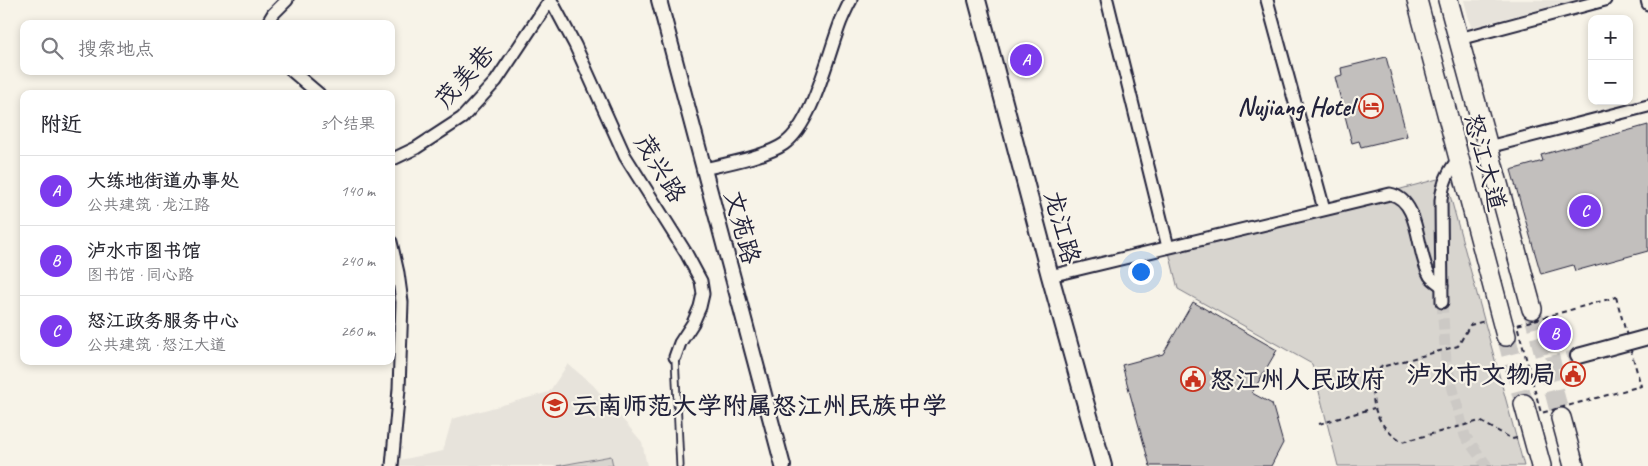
<!DOCTYPE html>
<html lang="zh">
<head>
<meta charset="utf-8">
<style>
  body { margin:0; font-family:Caveat,"LXGW WenKai TC",sans-serif; background:#f2f2f3; color:#2b2b33 }
  .controls { position:absolute; right:15px; top:15px; display:grid; overflow:hidden; border-radius:10px; box-shadow:0 2px 8px #0003 }
  .controls button { width:45px; height:45px; display:grid; place-items:center; padding:0; border:0; border-bottom:1px solid #e1e1e2; background:#fff; color:#2b2b33; font:25px sans-serif }
  .you { position:absolute; left:1140px; top:271px; width:18px; height:18px; margin:-12px; border:4px solid #fff; border-radius:50%; background:#1a73e8; box-shadow:0 0 0 8px #1a73e833 }
  .badge { display:grid; place-items:center; width:32px; height:32px; border-radius:50%; background:#7c3aed; color:#fff; font-size:16px; font-weight:700 }
  .pin { position:absolute; translate:-50% -50%; border:2px solid #fff; box-shadow:0 1px 5px #0006 }
  .list { margin:0; padding:0; list-style:none }
  h2 { display:flex; justify-content:space-between; align-items:center; height:65px; margin:0; padding:0 20px; font-size:21px }
  h2 small { font-size:16px; font-weight:400; color:#7c7c81 }
  .list li { display:grid; grid-template-columns:32px 1fr auto; gap:15px; align-items:center; box-sizing:border-box; height:70px; padding:0 20px; border-top:1px solid #e1e1e2 }
  .list b { display:block; font-size:19px; white-space:nowrap }
  .list p { margin:0; font-size:16px; white-space:nowrap; color:#7c7c81 }
  .list em { font-size:16px; font-style:normal; color:#7c7c81 }
  .icon { flex:none; width:28px; height:28px; fill:none; stroke:currentColor; stroke-width:2; stroke-linecap:round; stroke-linejoin:round }
  .map { position:relative; flex:none; width:1648px; height:466px; overflow:hidden }
  .search { position:absolute; background:#fff; box-shadow:0 2px 8px #0003; left:20px; top:20px; width:375px; height:55px; display:flex; align-items:center; gap:12px; box-sizing:border-box; padding:0 18px; border-radius:10px; color:#7c7c81; font-size:19px }
  .panel { position:absolute; background:#fff; box-shadow:0 2px 8px #0003; left:20px; top:90px; width:375px; height:275px; border-radius:10px }
  .map>svg:first-child { display:block }
  .built { fill:#e7e3db }
  .green { fill:#d8d5cf; stroke:#7d7c85 }
  .building { fill:#c2bfbd; stroke:#22223b }
  .lines { fill:none; stroke-linecap:round; stroke-linejoin:round }
  .minor-tunnel { stroke:#ccc9c5; stroke-width:11; stroke-dasharray:11 5.5; stroke-linecap:butt }
  .tertiary-tunnel { stroke:#ccc9c5; stroke-width:14; stroke-dasharray:14 7; stroke-linecap:butt }
  .primary-tunnel { stroke:#ccc9c5; stroke-width:19; stroke-dasharray:19 9; stroke-linecap:butt }
  .service-casing { stroke:#22223b; stroke-width:9 }
  .minor-casing { stroke:#22223b; stroke-width:15 }
  .tertiary-casing { stroke:#22223b; stroke-width:18 }
  .secondary-casing { stroke:#22223b; stroke-width:20 }
  .primary-casing { stroke:#22223b; stroke-width:22 }
  .path { stroke:#22223b; stroke-width:2; stroke-dasharray:5 4; stroke-linecap:butt }
  .service { stroke:#f7f3e8; stroke-width:5.5 }
  .minor { stroke:#f7f3e8; stroke-width:11 }
  .tertiary { stroke:#f7f3e8; stroke-width:14 }
  .secondary { stroke:#f7f3e8; stroke-width:16 }
  .primary { stroke:#f7f3e8; stroke-width:19 }
  .labels { text-anchor:middle; stroke-width:4.5; stroke-linejoin:round; paint-order:stroke }
  .street-label { font-size:25px; fill:#22223b; stroke:#f7f3e8 }
  .poi-label { font-size:25px; font-weight:bold; fill:#22223b; stroke:#f7f3e8; text-anchor:end }
</style>
</head>
<body>
<div class="map">
<svg width="1648" height="466" viewBox="0 0 1648 466">
  <rect width="100%" height="100%" fill="#f7f3e8"/>
  <filter id="ink" filterUnits="userSpaceOnUse"><feTurbulence type="fractalNoise" baseFrequency=".02" numOctaves="2"/><feDisplacementMap in="SourceGraphic" scale="10" xChannelSelector="R" yChannelSelector="G"/><feConvolveMatrix kernelMatrix="1 2 1 2 8 2 1 2 1" color-interpolation-filters="sRGB"/></filter>
  <g filter="url(#ink)">
    <!-- built -->
    <g class="built">
      <polygon points="1464,0 1576,0 1471,27"/>
      <polygon points="568,364 593,385 642,442 647,466 399,466 400,460 443,451 452,419 549,392"/>
    </g>
    <!-- green -->
    <g class="green">
      <polygon points="1445,177 1524,466 1338,466 1312,364 1178,289 1169,252"/>
      <polygon points="611,456 613,466 557,466"/>
    </g>
    <!-- building -->
    <g class="building">
      <polygon points="1386,57 1407,136 1361,147 1359,141 1352,143 1335,77 1342,75 1341,68"/>
      <polygon points="1648,125 1648,251 1575,271 1573,265 1541,274 1511,170 1543,161 1541,155"/>
      <polygon points="1193,302 1277,350 1252,393 1272,404 1283,443 1271,466 1150,466 1122,365 1163,354"/>
    </g>
    <g class="lines">
      <!-- minor-tunnel -->
      <polyline class="minor-tunnel" points="1442,302 1446,362 1465,436 1487,466"/>
      <!-- tertiary-tunnel -->
      <polyline class="tertiary-tunnel" points="1547,364 1578,356"/>
      <!-- primary-tunnel -->
      <g class="primary-tunnel">
        <polyline points="1532,309 1561,418"/>
        <polyline points="1506,336 1524,404"/>
      </g>
      <defs>
        <polyline id="service" points="675,357 680,466"/>
        <g id="minor">
          <polyline points="551,0 575,45 625,156 686,253 701,281 703,294 700,307 693,323 680,343 675,357"/>
          <polyline points="1107,0 1168,247"/>
          <polyline points="1267,0 1324,209"/>
          <polyline points="1647,0 1648,4"/>
          <polyline points="267,24 273,14 287,0"/>
          <polyline points="1459,39 1605,0"/>
          <polyline points="292,71 319,94"/>
          <polyline points="1488,147 1648,106"/>
          <polyline points="391,160 416,148 462,118 496,81 550,0"/>
          <path d="M704,169C725,164 767,156 784,144C813,124 828,54 841,21C844,14 847,7 851,0"/>
          <polyline points="391,242 398,273 402,302 399,389 392,466"/>
          <path d="M1050,276L1390,194C1421,200 1416,253 1430,276C1433,280 1438,283 1442,286"/>
          <path d="M1442,302L1441,200C1443,182 1448,172 1459,158"/>
        </g>
        <g id="tertiary">
          <polyline points="659,0 783,466"/>
          <polyline points="1578,356 1648,337"/>
        </g>
        <polyline id="secondary" points="977,0 1050,276 1103,466"/>
        <g id="primary">
          <polyline points="1417,0 1506,336"/>
          <polyline points="1448,0 1532,309"/>
          <polyline points="1524,404 1541,466"/>
          <polyline points="1561,418 1574,466"/>
        </g>
      </defs>
      <!-- service casing -->
      <use href="#service" class="service-casing"/>
      <!-- minor casing -->
      <use href="#minor" class="minor-casing"/>
      <!-- tertiary casing -->
      <use href="#tertiary" class="tertiary-casing"/>
      <!-- secondary casing -->
      <use href="#secondary" class="secondary-casing"/>
      <!-- primary casing -->
      <use href="#primary" class="primary-casing"/>
      <!-- path -->
      <g class="path">
        <polygon points="1616,297 1641,386 1541,413 1517,325"/>
        <path d="M1382,365C1364,393 1374,425 1402,442L1480,421L1512,439L1517,438"/>
        <polyline points="1385,366 1458,346 1470,325 1485,321"/>
        <polyline points="1319,424 1374,408"/>
      </g>
      <!-- service -->
      <use href="#service" class="service"/>
      <!-- minor -->
      <use href="#minor" class="minor"/>
      <!-- tertiary -->
      <use href="#tertiary" class="tertiary"/>
      <!-- secondary -->
      <use href="#secondary" class="secondary"/>
      <!-- primary -->
      <use href="#primary" class="primary"/>
    </g>
  </g>
  <!-- icons -->
  <defs>
    <symbol id="hotel-ring" viewBox="-11 -11 22 22"><circle r="9.5" fill="#f7f3e8" stroke="#c8321e" stroke-width="1.5"/><path d="M-6-4.5h1.5V1H6V5H4.5V3h-9V5H-6ZM-4 0a1.8 1.8 0 1 1 3.6 0ZM.5 0V-2.5h3Q6-2.5 6 0Z" fill="#c8321e"/></symbol>
    <symbol id="civic-ring" viewBox="-11 -11 22 22"><circle r="9.5" fill="#f7f3e8" stroke="#c8321e" stroke-width="1.5"/><path d="M-.6-6.5H3V-4.5H.6V-3L4-1V1h2V6H-6V1h2V-1L-.6-3ZM-1.2 2.5V6h2.4V2.5Z" fill="#c8321e"/></symbol>
    <symbol id="school-ring" viewBox="-11 -11 22 22"><circle r="9.5" fill="#f7f3e8" stroke="#c8321e" stroke-width="1.5"/><path d="M0-5L7-2L0 1L-7-2ZM-4 1L0 2.5L4 1V4Q0 6-4 4Z" fill="#c8321e"/></symbol>
  </defs>
  <g fill-rule="evenodd">
    <use href="#hotel-ring" x="1357" y="92" width="28" height="28"/>
    <use href="#civic-ring" x="1559" y="360" width="28" height="28"/>
    <use href="#civic-ring" x="1179" y="365" width="28" height="28"/>
    <use href="#school-ring" x="541" y="391" width="28" height="28"/>
  </g>
  <g class="labels">
    <!-- street labels -->
    <g class="street-label">
      <text transform="translate(464 76) rotate(-48)" y="9">茂美巷</text>
      <text transform="translate(1486 162) rotate(75)" y="9">怒江大道</text>
      <text transform="translate(661 168) rotate(59)" y="9">茂兴路</text>
      <text transform="translate(743 227) rotate(75)" y="9">文苑路</text>
      <text transform="translate(1063 227) rotate(75)" y="9">龙江路</text>
    </g>
    <!-- poi labels -->
    <g class="poi-label">
      <text x="1354" y="115">Nujiang Hotel</text>
      <text x="1556" y="383">泸水市文物局</text>
      <text x="1210" y="388" text-anchor="start">怒江州人民政府</text>
      <text x="572" y="414" text-anchor="start">云南师范大学附属怒江州民族中学</text>
    </g>
  </g>
</svg>
<div class="controls">
<button>+</button>
<button>−</button>
</div>
<div class="you"></div>
<div class="pin badge" style="left:1026px;top:60px">A</div>
<div class="pin badge" style="left:1555px;top:334px">B</div>
<div class="pin badge" style="left:1585px;top:211px">C</div>
<div class="search"><svg class="icon" aria-label="search" viewBox="0 0 24 24"><circle cx="10" cy="10" r="6"/><path d="M15 15l6 6"/></svg>搜索地点</div>
<section class="panel">
<h2>附近<small>3个结果</small></h2>
<ul class="list">
<li><span class="badge">A</span><div><b>大练地街道办事处</b><p>公共建筑 · 龙江路</p></div><em>140 m</em></li>
<li><span class="badge">B</span><div><b>泸水市图书馆</b><p>图书馆 · 同心路</p></div><em>240 m</em></li>
<li><span class="badge">C</span><div><b>怒江政务服务中心</b><p>公共建筑 · 怒江大道</p></div><em>260 m</em></li>
</ul>
</section>
</div>
</body>
</html>
